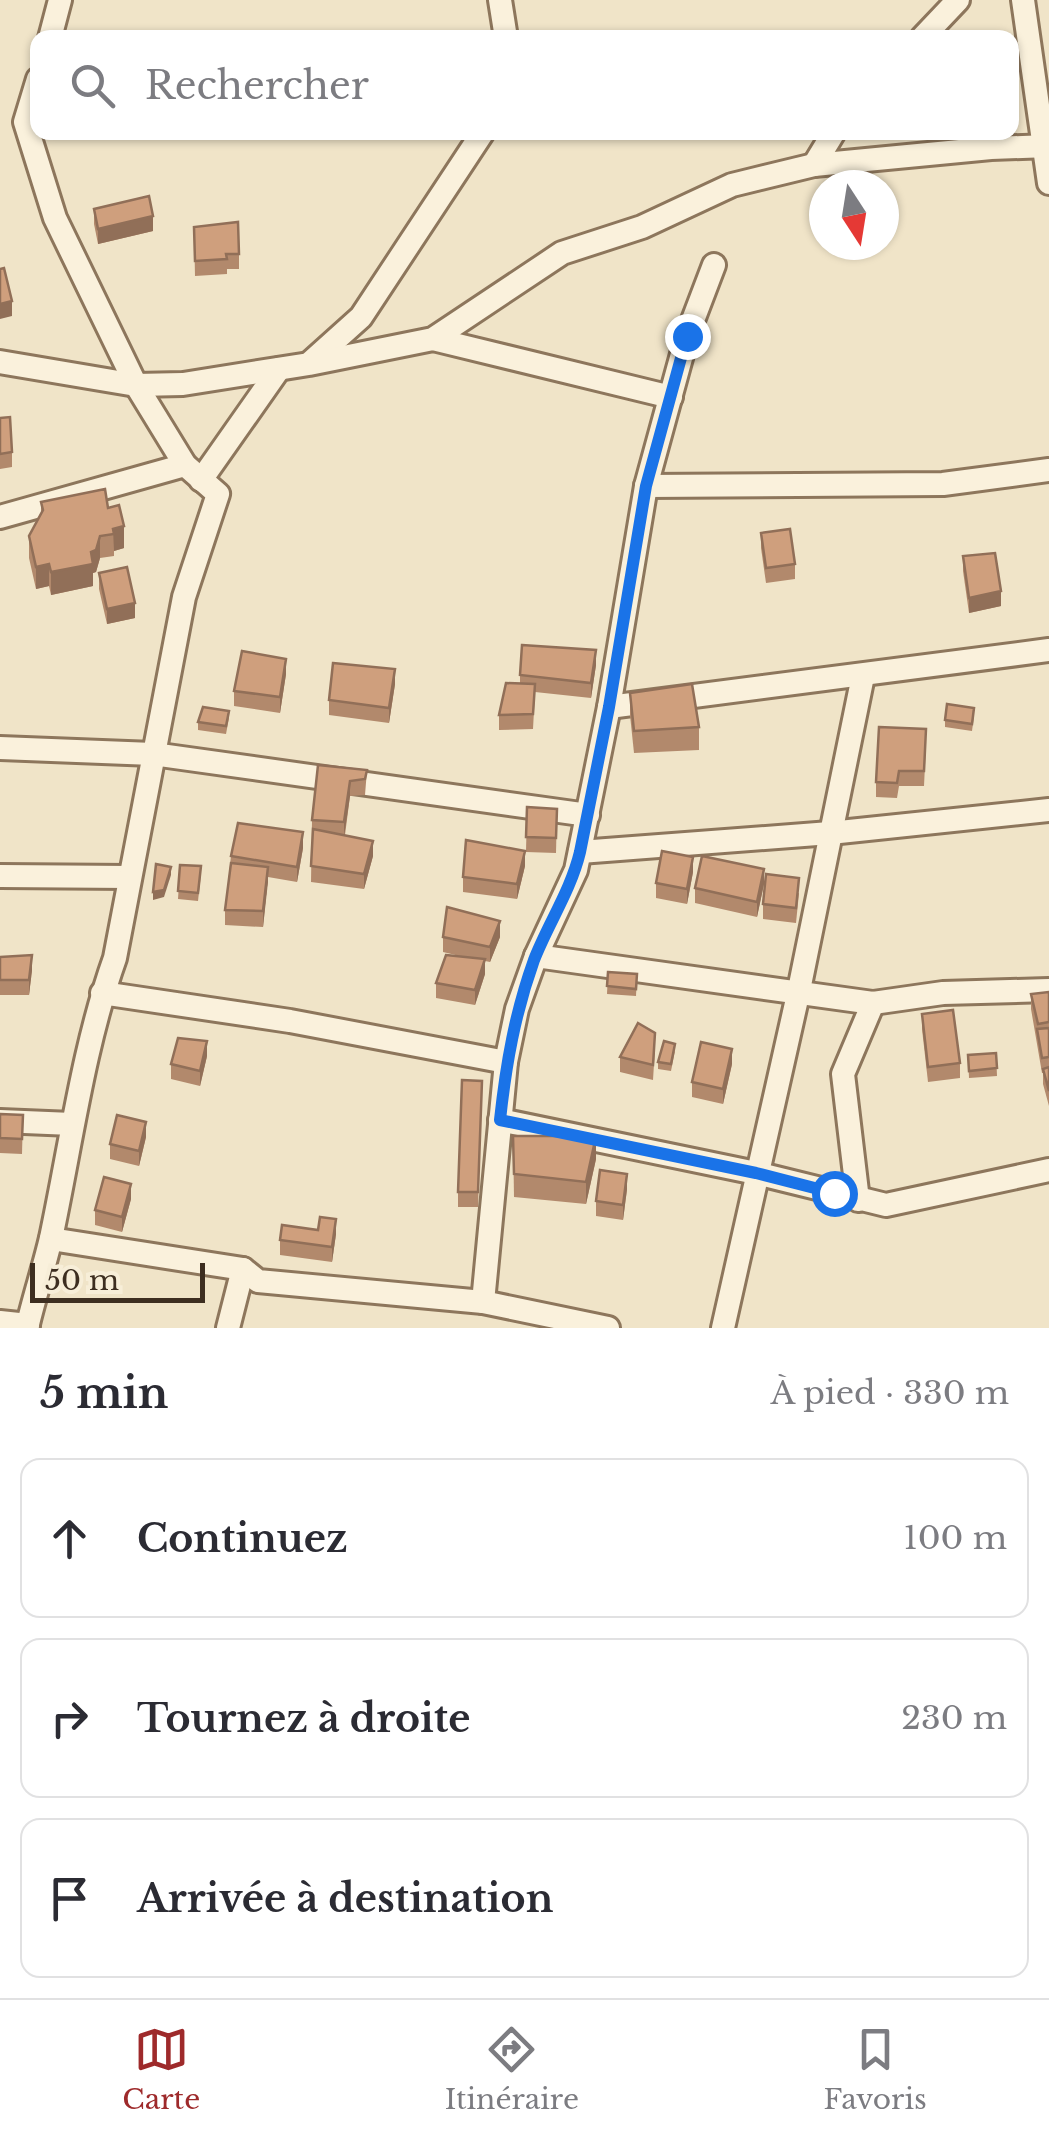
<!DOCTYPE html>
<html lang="fr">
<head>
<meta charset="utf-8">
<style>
  body { margin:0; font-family:"Libre Baskerville",serif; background:#f2f2f3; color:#2b2b33 }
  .compass { position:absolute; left:809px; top:170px; width:90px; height:90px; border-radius:50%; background:#fff; box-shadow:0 2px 8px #0004; rotate:168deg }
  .scale { position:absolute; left:30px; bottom:25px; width:175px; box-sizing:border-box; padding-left:10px; border:5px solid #3d2e20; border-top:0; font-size:28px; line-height:35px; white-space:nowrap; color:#3d2e20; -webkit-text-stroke:8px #f7eed8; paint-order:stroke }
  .stop { position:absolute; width:30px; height:30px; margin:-22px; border:8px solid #1a73e8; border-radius:50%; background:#fff }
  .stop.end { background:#1a73e8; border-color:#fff; box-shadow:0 2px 10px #0008 }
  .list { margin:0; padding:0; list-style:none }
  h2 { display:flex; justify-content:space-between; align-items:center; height:130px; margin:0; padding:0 40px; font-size:42px }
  h2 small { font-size:32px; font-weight:400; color:#7c7c81 }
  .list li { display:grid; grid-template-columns:65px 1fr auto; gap:30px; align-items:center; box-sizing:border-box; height:160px; margin:0 20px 20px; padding:0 20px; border:2px solid #e1e1e2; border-radius:20px }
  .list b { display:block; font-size:38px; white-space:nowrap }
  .list em { font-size:32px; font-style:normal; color:#7c7c81 }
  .icon { flex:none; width:55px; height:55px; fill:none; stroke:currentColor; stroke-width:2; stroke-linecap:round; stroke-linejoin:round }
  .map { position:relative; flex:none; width:1049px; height:1328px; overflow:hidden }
  .search { position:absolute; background:#fff; box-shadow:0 2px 8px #0004; left:30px; right:30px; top:30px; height:110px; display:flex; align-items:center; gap:25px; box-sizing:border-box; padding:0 35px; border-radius:20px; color:#7c7c81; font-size:38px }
  .sheet { height:670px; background:#fff }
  nav { display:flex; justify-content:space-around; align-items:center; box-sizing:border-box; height:140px; border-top:2px solid #e1e1e2; background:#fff; font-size:28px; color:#7c7c81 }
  nav a { display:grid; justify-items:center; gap:5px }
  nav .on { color:#9e2a2b }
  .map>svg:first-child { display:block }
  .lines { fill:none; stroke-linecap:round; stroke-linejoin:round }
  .minor-casing { stroke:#8d765c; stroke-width:28 }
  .minor { stroke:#faf1dc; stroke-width:22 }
  .wall { fill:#b2896c }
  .shaded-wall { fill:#916f58 }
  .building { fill:#cf9f7d; stroke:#916f58; stroke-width:2.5 }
  .route { stroke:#1a73e8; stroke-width:12 }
</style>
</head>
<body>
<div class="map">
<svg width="1049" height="1328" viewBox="0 0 1049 1328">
  <rect width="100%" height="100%" fill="#f0e4c8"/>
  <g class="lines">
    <defs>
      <g id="minor">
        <polyline points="500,0 506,38"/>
        <polyline points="1023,0 1049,183"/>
        <polyline points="50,38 60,0"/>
        <polyline points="922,38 958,0"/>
        <polyline points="814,165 834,132"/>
        <polyline points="433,339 671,397"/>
        <polyline points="312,361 361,317 483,132"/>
        <polyline points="0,362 136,385 183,384 309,364 433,339 562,253 642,227 732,185 814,165 991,148 1049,146"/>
        <polyline points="201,480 279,369"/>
        <polyline points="646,486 943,484 1049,470"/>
        <polyline points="0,517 185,465"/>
        <polyline points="609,707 1049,650"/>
        <polyline points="0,748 153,754 588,815"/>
        <polyline points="580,852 830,833 1049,810"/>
        <polyline points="0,876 130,877"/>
        <polyline points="536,956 873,1003 943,993 1049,990"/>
        <polyline points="102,993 290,1021 506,1062"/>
        <polyline points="500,1120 756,1173 886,1205 1049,1170"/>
        <polyline points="0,1121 72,1124"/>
        <polyline points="858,1200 843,1074 873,1003"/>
        <polyline points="51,1239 243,1269 258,1281 483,1302 608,1328"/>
        <polyline points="483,1302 506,1062 517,1009 536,956 576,870 609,707 646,486 687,336 714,265"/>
        <polyline points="0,1322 28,1325"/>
        <path d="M27,1328C34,1298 44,1268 51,1238C71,1144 83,1048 115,958L184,597L218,494L185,465L136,385L55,218L25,122L38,79"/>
        <polyline points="228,1328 243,1269"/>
        <polyline points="723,1328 799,990 863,676"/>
      </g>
    </defs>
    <!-- minor casing -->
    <use href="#minor" class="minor-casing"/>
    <!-- minor -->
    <use href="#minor" class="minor"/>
  </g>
  <!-- wall -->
  <g class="wall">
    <polygon points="94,209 153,231 98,244 94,224"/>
    <polygon points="194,227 239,254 239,269 227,269 227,274 195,276"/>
    <polygon points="0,418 12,452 12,467 0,469"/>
    <polygon points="41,502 108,508 124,548 114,551 114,556 100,558 96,572 93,573 93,586 51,595 49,586 36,589 29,558 29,536 41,514"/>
    <polygon points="761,533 795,564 795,579 766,583 761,548"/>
    <polygon points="963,556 1001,606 969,613 963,571"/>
    <polygon points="99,573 135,618 107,624 99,589"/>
    <polygon points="596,665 591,698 535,692 533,729 499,730 499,715 520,684 520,675"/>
    <polygon points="286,674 280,713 234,706 234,691"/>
    <polygon points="395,684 389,723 329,715 329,700"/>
    <polygon points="630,693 699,727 699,750 634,753 630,715"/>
    <polygon points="974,716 972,731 945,727 945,720"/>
    <polygon points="229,718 226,734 198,730 198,722"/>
    <polygon points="926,744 924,786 899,786 897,798 876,797 876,782"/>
    <polygon points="318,765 367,770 365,795 350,796 345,835 373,856 364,889 311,882 312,820"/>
    <polygon points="527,807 557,809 556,853 526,852"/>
    <polygon points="303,848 297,882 268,877 263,927 225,925 225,910 231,856"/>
    <polygon points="180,865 201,874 198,901 178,899"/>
    <polygon points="525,866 517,899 463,892 463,877"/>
    <polygon points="693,872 687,904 656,898 656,883"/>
    <polygon points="764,884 757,917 695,903 695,888"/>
    <polygon points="799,893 796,923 763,919 763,904"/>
    <polygon points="443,937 500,937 490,962 485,961 485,974 475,1005 436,998 436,983 464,957 443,952"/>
    <polygon points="0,957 32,970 29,995 0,995"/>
    <polygon points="608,972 637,974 636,996 607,994"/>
    <polygon points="1049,992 1049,1106 1043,1084 1043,1073 1042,1073 1031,1009 1031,994"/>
    <polygon points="922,1014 960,1063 960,1078 928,1082 922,1029"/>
    <polygon points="655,1048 653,1080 620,1072 620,1057"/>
    <polygon points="675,1051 671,1071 658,1069 658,1062"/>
    <polygon points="996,1053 997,1076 969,1078 968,1055"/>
    <polygon points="207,1056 200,1086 171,1079 171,1064"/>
    <polygon points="732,1064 723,1104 692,1097 692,1082"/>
    <polygon points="482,1081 478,1207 458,1207 458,1192"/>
    <polygon points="0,1114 23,1115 22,1154 0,1153"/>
    <polygon points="513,1136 596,1159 586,1204 514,1197"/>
    <polygon points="146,1137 139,1166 110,1159 110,1144"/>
    <polygon points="627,1189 623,1220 596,1216 596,1201"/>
    <polygon points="131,1199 122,1232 95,1225 95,1210"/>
    <polygon points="336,1234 332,1262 280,1255 280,1240"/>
  </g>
  <!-- shaded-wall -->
  <g class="shaded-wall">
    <polygon points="153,216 153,231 98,244 98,229"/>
    <polygon points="12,301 12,316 0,319 0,304"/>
    <polygon points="124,526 124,548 114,551 113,529"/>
    <polygon points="100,536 100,558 96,572 93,573 93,586 51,595 51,572 91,552"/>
    <polygon points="49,564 49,586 36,589 36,567"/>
    <polygon points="1001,591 1001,606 969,613 969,598"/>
    <polygon points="135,603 135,618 107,624 107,609"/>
    <polygon points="596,650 596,665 591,698 591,683"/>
    <polygon points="286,659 286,674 280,713 280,697"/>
    <polygon points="395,669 395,684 389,723 389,708"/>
    <polygon points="350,781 350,796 344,837 344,822"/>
    <polygon points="303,832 303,848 297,882 297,867"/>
    <polygon points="373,841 373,856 364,889 364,874"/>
    <polygon points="525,851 525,866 517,899 517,884"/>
    <polygon points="693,857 693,872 687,904 687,889"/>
    <polygon points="171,867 171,875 164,897 153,900 153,892"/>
    <polygon points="268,867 268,882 263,927 263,911"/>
    <polygon points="764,869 764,884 757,917 757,902"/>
    <polygon points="500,921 500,937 490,962 490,947"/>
    <polygon points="32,955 32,970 29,995 29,980"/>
    <polygon points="485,959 485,974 475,1005 475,990"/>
    <polygon points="207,1041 207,1056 200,1086 200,1071"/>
    <polygon points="732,1049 732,1064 723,1104 723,1089"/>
    <polygon points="146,1122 146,1137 139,1166 139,1151"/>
    <polygon points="596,1136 596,1159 586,1204 586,1182"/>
    <polygon points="627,1174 627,1189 623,1220 623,1205"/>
    <polygon points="131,1184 131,1199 122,1232 122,1217"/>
    <polygon points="336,1219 336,1234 332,1262 332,1247"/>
  </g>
  <!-- building -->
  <g class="building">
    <polygon points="149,196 153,216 98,229 94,209"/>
    <polygon points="238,222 239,254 226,254 227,259 195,261 194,227"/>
    <polygon points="4,268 12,301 0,304 0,269"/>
    <polygon points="10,417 12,452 0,454 0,418"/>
    <polygon points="105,489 108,508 119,505 124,526 113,529 114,534 100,536 96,550 91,552 93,564 51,572 49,564 36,567 29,536 43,510 41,502"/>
    <polygon points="790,529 795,564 766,568 761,533"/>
    <polygon points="995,553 1001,591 969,598 963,556"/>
    <polygon points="127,567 135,603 107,609 99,573"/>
    <polygon points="522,645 596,650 591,683 520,675"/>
    <polygon points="242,651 286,659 280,697 234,691"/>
    <polygon points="333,663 395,669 389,708 329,700"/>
    <polygon points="506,683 535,684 533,714 499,715"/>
    <polygon points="692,684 699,727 634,731 630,693"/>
    <polygon points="947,704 974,708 972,724 945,720"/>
    <polygon points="203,707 229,711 226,726 198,722"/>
    <polygon points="879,727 926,729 924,771 899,771 897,783 876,782"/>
    <polygon points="318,765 367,770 365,779 350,781 344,822 312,820"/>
    <polygon points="527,807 557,809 556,838 526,837"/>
    <polygon points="238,823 303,832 297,867 231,856"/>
    <polygon points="313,829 373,841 364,874 311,866"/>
    <polygon points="466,840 525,851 517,884 463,877"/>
    <polygon points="662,851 693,857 687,889 656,883"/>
    <polygon points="702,856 764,869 757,902 695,888"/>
    <polygon points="231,863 268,867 263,911 225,910"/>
    <polygon points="156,864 171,867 164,890 153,892"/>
    <polygon points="180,865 201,866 198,893 178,891"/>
    <polygon points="766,874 799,878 796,908 763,904"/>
    <polygon points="447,907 500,921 490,947 443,937"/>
    <polygon points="32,955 29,980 0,980 0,957"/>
    <polygon points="446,955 485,959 475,990 436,983"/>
    <polygon points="608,972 637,974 636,989 607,986"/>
    <polygon points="1049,992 1049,1022 1038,1024 1031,994"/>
    <polygon points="953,1010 960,1063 928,1067 922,1014"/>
    <polygon points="638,1023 655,1033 653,1065 620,1057"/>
    <polygon points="1049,1028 1049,1057 1042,1058 1037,1029"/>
    <polygon points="178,1038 207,1041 200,1071 171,1064"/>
    <polygon points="664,1041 675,1044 671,1064 658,1062"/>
    <polygon points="701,1042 732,1049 723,1089 692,1082"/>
    <polygon points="996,1053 997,1068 969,1071 968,1055"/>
    <polygon points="1049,1067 1049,1091 1043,1069"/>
    <polygon points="462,1080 482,1081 478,1192 458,1192"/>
    <polygon points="0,1114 23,1115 22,1139 0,1138"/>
    <polygon points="117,1115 146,1122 139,1151 110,1144"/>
    <polygon points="513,1136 596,1136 586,1182 514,1174"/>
    <polygon points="600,1170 627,1174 623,1205 596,1201"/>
    <polygon points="104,1177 131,1184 122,1217 95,1210"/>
    <polygon points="320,1217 336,1219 332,1247 280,1240 282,1225 318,1230"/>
  </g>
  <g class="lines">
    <!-- route -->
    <path class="route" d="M687,336L646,486L609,707L580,852C571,890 548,924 534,960C515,1013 506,1064 500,1120L756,1173L834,1193"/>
  </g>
</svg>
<svg class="compass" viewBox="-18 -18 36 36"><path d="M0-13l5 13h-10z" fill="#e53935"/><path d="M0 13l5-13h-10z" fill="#7c7c81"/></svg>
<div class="scale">50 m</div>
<div class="stop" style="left:834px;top:1193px"></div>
<div class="stop end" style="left:687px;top:336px"></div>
<div class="search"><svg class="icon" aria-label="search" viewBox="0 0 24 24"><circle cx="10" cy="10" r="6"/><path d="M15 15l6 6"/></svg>Rechercher</div>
</div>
<section class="sheet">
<h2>5 min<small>À pied · 330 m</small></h2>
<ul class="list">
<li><svg class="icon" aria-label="ahead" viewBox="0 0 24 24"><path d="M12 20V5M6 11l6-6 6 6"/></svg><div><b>Continuez</b></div><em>100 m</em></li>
<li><svg class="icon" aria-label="right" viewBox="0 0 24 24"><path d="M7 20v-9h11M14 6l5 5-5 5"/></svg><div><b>Tournez à droite</b></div><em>230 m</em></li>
<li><svg class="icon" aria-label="arrive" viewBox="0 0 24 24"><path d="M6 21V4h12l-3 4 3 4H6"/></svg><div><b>Arrivée à destination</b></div></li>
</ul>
</section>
<nav>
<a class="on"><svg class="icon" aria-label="map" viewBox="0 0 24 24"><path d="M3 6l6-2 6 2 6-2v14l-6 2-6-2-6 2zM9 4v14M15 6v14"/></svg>Carte</a>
<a><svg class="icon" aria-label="directions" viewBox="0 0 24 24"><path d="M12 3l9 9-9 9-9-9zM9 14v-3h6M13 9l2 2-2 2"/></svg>Itinéraire</a>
<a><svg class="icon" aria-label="saved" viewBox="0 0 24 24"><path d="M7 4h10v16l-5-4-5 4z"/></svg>Favoris</a>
</nav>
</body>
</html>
